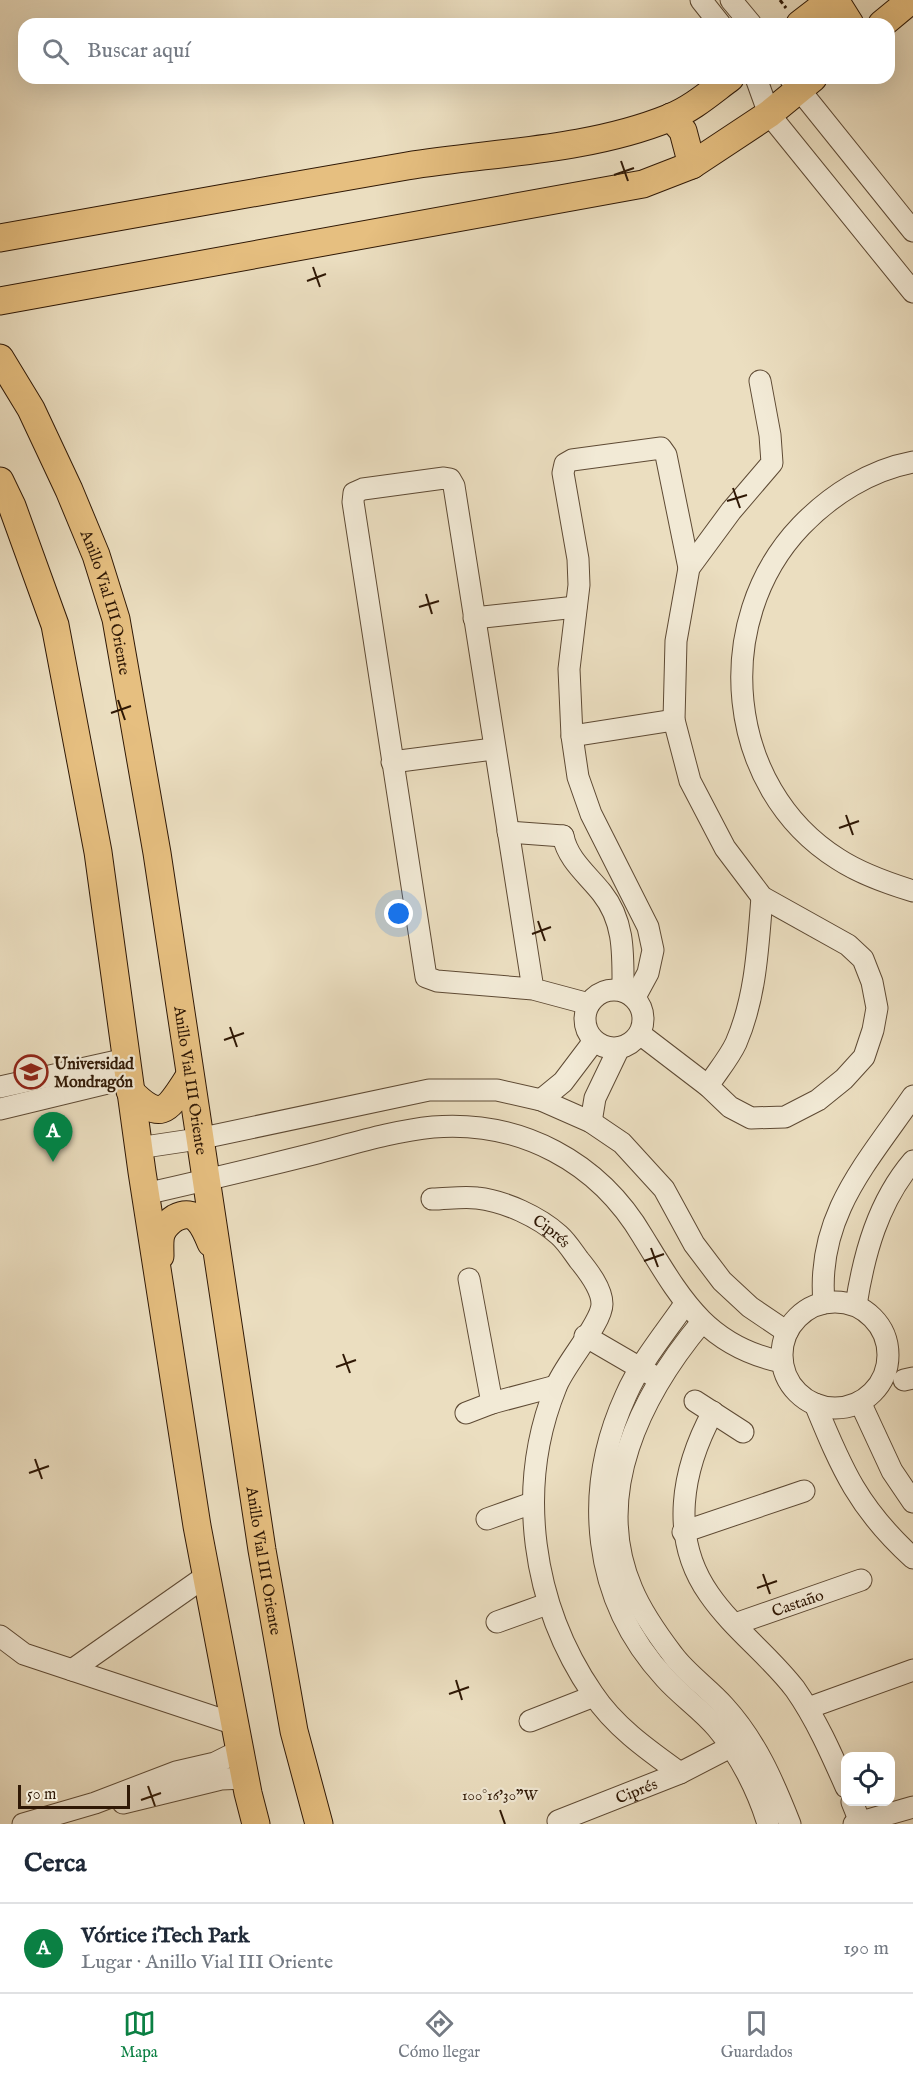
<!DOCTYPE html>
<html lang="es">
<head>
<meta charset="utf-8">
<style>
  body { margin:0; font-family:"IM FELL English",serif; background:#f2f2f3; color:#1f2937 }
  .controls { position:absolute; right:18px; bottom:18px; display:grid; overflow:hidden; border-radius:12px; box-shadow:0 6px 24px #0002 }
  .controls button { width:54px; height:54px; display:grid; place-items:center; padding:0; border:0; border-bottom:2px solid #e0e1e3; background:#fff; color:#1f2937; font:30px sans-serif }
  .scale { position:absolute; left:18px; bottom:15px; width:112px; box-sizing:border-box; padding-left:6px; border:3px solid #2f1805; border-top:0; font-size:16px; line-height:21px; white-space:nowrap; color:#2f1805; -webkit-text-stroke:4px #f2ead6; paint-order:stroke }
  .you { position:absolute; left:399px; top:914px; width:21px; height:21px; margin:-15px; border:4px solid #fff; border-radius:50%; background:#1a73e8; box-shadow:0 0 0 9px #1a73e833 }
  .badge { display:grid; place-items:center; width:39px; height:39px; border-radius:50%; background:#0b8043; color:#fff; font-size:20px; font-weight:700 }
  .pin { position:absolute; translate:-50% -50px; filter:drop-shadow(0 2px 3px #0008) }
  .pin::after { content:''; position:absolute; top:32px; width:21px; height:18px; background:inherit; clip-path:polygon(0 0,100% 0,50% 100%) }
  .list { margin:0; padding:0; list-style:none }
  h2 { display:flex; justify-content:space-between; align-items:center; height:78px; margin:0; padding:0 24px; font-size:26px }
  h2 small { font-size:20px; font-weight:400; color:#747a83 }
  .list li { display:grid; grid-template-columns:39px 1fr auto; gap:18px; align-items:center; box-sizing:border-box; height:90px; padding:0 24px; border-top:2px solid #e0e1e3 }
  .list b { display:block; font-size:22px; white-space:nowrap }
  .list p { margin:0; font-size:20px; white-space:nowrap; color:#747a83 }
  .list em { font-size:20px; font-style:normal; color:#747a83 }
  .icon { flex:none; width:33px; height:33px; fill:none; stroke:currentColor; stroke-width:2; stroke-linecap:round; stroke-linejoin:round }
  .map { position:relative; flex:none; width:913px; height:1824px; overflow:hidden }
  .search { position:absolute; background:#fff; box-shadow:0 6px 24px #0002; left:18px; right:18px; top:18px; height:66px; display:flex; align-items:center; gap:15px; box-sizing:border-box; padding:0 21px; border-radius:18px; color:#747a83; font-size:22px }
  .sheet { height:168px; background:#fff }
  nav { display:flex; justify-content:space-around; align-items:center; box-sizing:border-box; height:84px; border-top:2px solid #e0e1e3; background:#fff; font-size:16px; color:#747a83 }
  nav a { display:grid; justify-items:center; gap:3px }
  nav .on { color:#0b8043 }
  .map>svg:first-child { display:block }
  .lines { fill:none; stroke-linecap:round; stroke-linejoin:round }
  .minor-casing { stroke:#5e4a34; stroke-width:23 }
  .major-casing { stroke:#2f1805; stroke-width:29 }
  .path { stroke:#2f1805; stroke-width:3; stroke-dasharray:4.5 3; stroke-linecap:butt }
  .minor { stroke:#f2ead6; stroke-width:21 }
  .major { stroke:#e6bf80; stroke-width:27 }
  .ticks { fill:none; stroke:#2f1805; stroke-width:2 }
  .labels { text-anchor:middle; stroke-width:4.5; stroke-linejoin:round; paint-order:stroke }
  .street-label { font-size:16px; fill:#2f1805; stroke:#f2ead6 }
  .poi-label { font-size:16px; font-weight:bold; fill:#2f1805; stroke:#f2ead6; text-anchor:start }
  .ticks-label { font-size:15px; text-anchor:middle; fill:#2f1805; stroke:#f2ead6; stroke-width:4.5; stroke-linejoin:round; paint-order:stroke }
</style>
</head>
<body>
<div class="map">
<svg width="913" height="1824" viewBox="0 0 913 1824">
  <rect width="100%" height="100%" fill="#ebdec0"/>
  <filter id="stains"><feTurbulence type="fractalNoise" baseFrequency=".00333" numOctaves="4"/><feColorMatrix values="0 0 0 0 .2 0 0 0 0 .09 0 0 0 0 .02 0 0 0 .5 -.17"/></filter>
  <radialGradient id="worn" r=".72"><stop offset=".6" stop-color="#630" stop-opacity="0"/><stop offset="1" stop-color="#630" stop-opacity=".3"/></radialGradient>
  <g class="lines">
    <defs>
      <g id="minor">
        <polyline points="701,0 720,24"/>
        <polyline points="731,0 751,24"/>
        <polyline points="756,78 769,114 913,292"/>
        <polyline points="790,78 913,231"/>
        <path d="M913,462C870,470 831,495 801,526C710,621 725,788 838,859C861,874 887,883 913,891"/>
        <polyline points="474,618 576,607"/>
        <polyline points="572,736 674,720"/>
        <polyline points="392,762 493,749"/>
        <polyline points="508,832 563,836"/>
        <path d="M563,836C568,860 587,874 602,893C625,922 623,955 623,991"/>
        <polyline points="533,989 454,486 450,479 444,478 363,489 354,493 353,502 426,977 437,981 533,989 589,1004"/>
        <circle cx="614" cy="1019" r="29"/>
        <polyline points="635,997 648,973 653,950 648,927 591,814 578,777 572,736 569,669 579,585 578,559 563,473 565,464 572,460 661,448 666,455 689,568"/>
        <polyline points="640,1034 708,1086 730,1107 751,1118 785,1117 818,1100 844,1079 864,1057 873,1030 877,1008 872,982 863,959 848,945 762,897 725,848 690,781 674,720 676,641 689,568 731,511 772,463 770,435 760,381"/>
        <path d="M708,1086C717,1072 729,1058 736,1043C756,997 758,946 762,897"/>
        <polyline points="0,1087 126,1059"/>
        <polyline points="541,1100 563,1082 594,1041"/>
        <polyline points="0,1109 128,1078"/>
        <polyline points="591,1122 595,1098 619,1048"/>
        <polyline points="138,1148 198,1139 429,1090 497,1090 541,1100 591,1122 622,1143 664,1189 694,1244 722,1281 750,1307 787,1332"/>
        <path d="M145,1194C202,1181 257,1168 313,1154C352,1144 393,1131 433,1127C521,1120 599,1162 643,1237C681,1299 706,1346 782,1362"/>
        <path id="s1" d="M432,1199C446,1199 463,1196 477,1198C505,1201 539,1217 559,1235C567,1242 573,1252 579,1260C588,1271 602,1289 602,1304C602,1323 564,1365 556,1387C515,1488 532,1605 593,1694C615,1727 648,1750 680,1773"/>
        <polyline points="469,1279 492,1403"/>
        <circle cx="835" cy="1355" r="53"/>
        <path d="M824,1303C816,1216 867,1163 913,1096"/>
        <path d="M685,1304C665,1333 640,1363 626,1395C582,1491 592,1599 665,1678C681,1696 702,1710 717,1728C740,1755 758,1791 768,1824"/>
        <path d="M856,1305C864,1254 878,1202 913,1161"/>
        <path d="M702,1322C641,1395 591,1494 632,1589C642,1613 657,1634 673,1655C686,1673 709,1689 724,1706C756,1741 773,1781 790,1824"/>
        <polyline points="585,1336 652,1375"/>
        <polyline points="904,1380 913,1378"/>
        <polyline points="695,1401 743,1432"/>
        <polyline points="860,1402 892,1471 913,1502"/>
        <path d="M815,1404C842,1470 859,1509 913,1558"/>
        <path d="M713,1412C682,1469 669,1537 709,1594C733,1629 769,1655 795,1689C816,1719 831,1753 846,1787"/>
        <polyline points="466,1413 492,1403 556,1386"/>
        <polyline points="487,1519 532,1503"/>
        <polyline points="683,1532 804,1491"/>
        <polyline points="497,1622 547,1604"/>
        <path id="s2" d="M735,1624L861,1580"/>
        <polyline points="0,1636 24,1654 235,1724"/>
        <polyline points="72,1670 206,1576"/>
        <polyline points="808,1708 913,1670"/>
        <polyline points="530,1721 594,1696"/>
        <polyline points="852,1802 860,1822"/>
        <polyline points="123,1803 221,1779 245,1778"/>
        <path id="s3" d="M558,1821L680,1773L742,1741"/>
        <polyline points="23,1824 95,1803 176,1772 215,1763 239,1751"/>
        <polyline points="854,1824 913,1807"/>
      </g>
      <g id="major">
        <polyline points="835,0 850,24"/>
        <polyline points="800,24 831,0"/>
        <polyline points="882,24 911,0"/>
        <polyline points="671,117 683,131 692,165"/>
        <path d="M0,238C136,214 271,189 407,166C494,152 587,151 669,118C692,109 711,92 730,78"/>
        <polyline points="0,301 643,184 692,165 769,114 813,78"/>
        <path id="s4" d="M0,358L31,409L69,490L96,555L116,619L157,853L262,1550L294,1731L319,1824"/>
        <polyline points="0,481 12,506 55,625 98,852 142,1172 197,1526 248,1793 256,1824"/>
        <path d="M130,1091C162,1124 168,1109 189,1077"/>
        <path d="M160,1256C160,1249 159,1238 162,1232C164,1227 170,1221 175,1218C196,1207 204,1226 211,1243"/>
      </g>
    </defs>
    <!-- minor casing -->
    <use href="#minor" class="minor-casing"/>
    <!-- major casing -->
    <use href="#major" class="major-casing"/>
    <!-- path -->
    <polyline class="path" points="780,0 786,8"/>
    <!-- minor -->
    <use href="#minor" class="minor"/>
    <!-- major -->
    <use href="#major" class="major"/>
  </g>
  <!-- ticks -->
  <path class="ticks" d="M621,161L628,181M614,175L634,168M313,267L320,287M307,281L326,274M733,488L740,508M727,501L747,495M426,594L432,614M419,607L439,601M118,700L125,720M111,713L131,706M846,815L853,835M839,828L859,821M538,921L545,941M532,934L551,927M230,1027L237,1047M224,1040L244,1033M651,1248L658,1267M644,1261L664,1254M343,1354L350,1373M336,1367L356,1360M35,1459L42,1479M29,1473L49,1466M763,1574L770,1594M757,1588L777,1581M456,1680L462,1700M449,1694L469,1687M148,1786L155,1806M141,1800L161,1793M500,1810L505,1824"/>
  <!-- icons -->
  <defs>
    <symbol id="university-ring" viewBox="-11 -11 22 22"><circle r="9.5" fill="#f2ead6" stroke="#8f2418" stroke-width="1.5"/><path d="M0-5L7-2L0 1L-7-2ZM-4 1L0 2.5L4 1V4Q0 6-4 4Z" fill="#8f2418"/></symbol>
  </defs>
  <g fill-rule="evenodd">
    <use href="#university-ring" x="12" y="1053" width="38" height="38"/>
  </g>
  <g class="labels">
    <!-- street labels -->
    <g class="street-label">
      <text dy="6" stroke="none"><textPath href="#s4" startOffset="268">Anillo Vial III Oriente</textPath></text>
      <text dy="6" stroke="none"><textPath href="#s4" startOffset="754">Anillo Vial III Oriente</textPath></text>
      <text dy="6" stroke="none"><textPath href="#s1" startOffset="128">Ciprés</textPath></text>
      <text dy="6" stroke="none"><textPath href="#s4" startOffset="1240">Anillo Vial III Oriente</textPath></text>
      <text dy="6" stroke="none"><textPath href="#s2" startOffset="66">Castaño</textPath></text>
      <text dy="6" stroke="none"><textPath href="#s3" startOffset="84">Ciprés</textPath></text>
    </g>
    <!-- poi labels -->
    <g class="poi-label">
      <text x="54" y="1069">Universidad<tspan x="54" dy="18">Mondragón</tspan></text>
    </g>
  </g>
  <g class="ticks-label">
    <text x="500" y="1800">100°16'30"W</text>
  </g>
  <rect width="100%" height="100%" filter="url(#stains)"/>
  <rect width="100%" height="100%" fill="url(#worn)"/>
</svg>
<div class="controls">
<button><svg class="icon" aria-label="locate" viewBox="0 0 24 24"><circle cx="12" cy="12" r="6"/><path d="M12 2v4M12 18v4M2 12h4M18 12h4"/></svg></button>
</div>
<div class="scale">50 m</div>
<div class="you"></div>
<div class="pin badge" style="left:53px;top:1162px">A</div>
<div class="search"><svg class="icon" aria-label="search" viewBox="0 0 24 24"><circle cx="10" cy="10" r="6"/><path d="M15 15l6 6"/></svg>Buscar aquí</div>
</div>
<section class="sheet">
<h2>Cerca<small></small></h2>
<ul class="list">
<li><span class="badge">A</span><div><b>Vórtice iTech Park</b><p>Lugar · Anillo Vial III Oriente</p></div><em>190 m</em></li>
</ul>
</section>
<nav>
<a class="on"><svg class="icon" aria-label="map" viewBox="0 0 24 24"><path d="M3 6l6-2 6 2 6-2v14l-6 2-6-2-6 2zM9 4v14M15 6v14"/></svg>Mapa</a>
<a><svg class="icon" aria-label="directions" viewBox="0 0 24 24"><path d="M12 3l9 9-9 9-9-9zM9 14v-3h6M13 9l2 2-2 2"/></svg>Cómo llegar</a>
<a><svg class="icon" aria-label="saved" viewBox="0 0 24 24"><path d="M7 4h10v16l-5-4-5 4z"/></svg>Guardados</a>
</nav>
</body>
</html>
